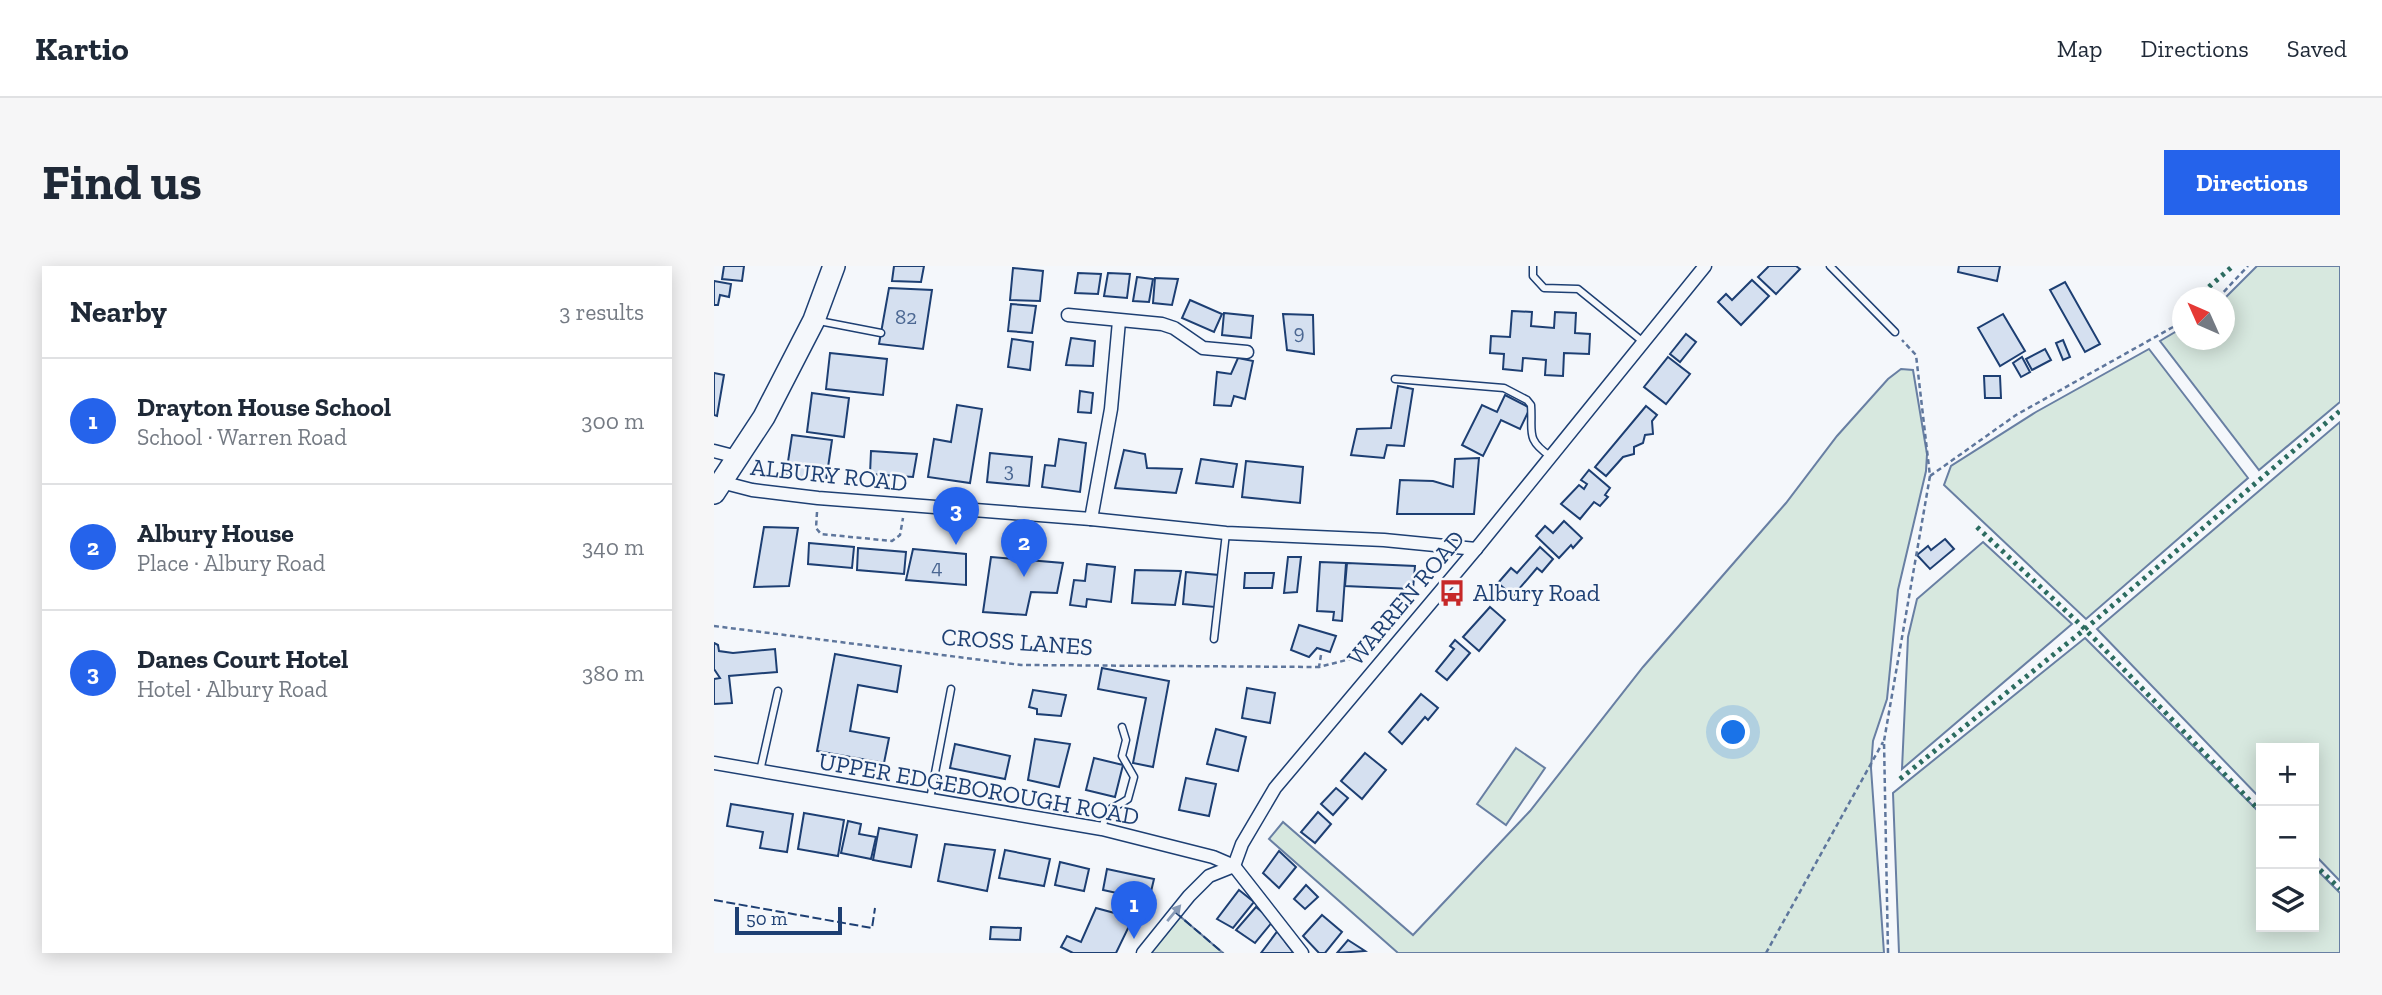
<!DOCTYPE html>
<html lang="en">
<head>
<meta charset="utf-8">
<style>
  body { margin:0; font-family:"Zilla Slab",serif; background:#f6f6f7; color:#1f2937 }
  .controls { position:absolute; right:21px; bottom:21px; display:grid; overflow:hidden; border-radius:0px; box-shadow:0 4px 18px #0003 }
  .controls button { width:63px; height:63px; display:grid; place-items:center; padding:0; border:0; border-bottom:2px solid #e0e1e3; background:#fff; color:#1f2937; font:35px sans-serif }
  .compass { position:absolute; left:1458px; top:21px; width:63px; height:63px; border-radius:50%; background:#fff; box-shadow:0 4px 18px #0003; rotate:315deg }
  .scale { position:absolute; left:21px; bottom:18px; width:107px; box-sizing:border-box; padding-left:7px; border:4px solid #1d3f73; border-top:0; font-size:19px; line-height:24px; white-space:nowrap; color:#1d3f73; -webkit-text-stroke:5px #f4f7fb; paint-order:stroke }
  .you { position:absolute; left:1020px; top:467px; width:24px; height:24px; margin:-18px; border:5px solid #fff; border-radius:50%; background:#1a73e8; box-shadow:0 0 0 10px #1a73e833 }
  .badge { display:grid; place-items:center; width:46px; height:46px; border-radius:50%; background:#2563eb; color:#fff; font-size:23px; font-weight:700 }
  .pin { position:absolute; translate:-50% -58px; filter:drop-shadow(0 2px 4px #0008) }
  .pin::after { content:''; position:absolute; top:37px; width:24px; height:21px; background:inherit; clip-path:polygon(0 0,100% 0,50% 100%) }
  .list { margin:0; padding:0; list-style:none }
  h2 { display:flex; justify-content:space-between; align-items:center; height:91px; margin:0; padding:0 28px; font-size:30px }
  h2 small { font-size:23px; font-weight:400; color:#747a83 }
  .list li { display:grid; grid-template-columns:46px 1fr auto; gap:21px; align-items:center; box-sizing:border-box; height:126px; padding:0 28px; border-top:2px solid #e0e1e3 }
  .list b { display:block; font-size:26px; white-space:nowrap }
  .list p { margin:0; font-size:23px; white-space:nowrap; color:#747a83 }
  .list em { font-size:23px; font-style:normal; color:#747a83 }
  .icon { flex:none; width:38px; height:38px; fill:none; stroke:currentColor; stroke-width:2; stroke-linecap:round; stroke-linejoin:round }
  .map { position:relative; flex:none; width:1626px; height:687px; overflow:hidden; border-radius:0px }
  header { display:flex; align-items:center; gap:42px; box-sizing:border-box; height:98px; padding:0 35px; background:#fff; border-bottom:2px solid #e0e1e3 }
  header strong { font-size:33px }
  nav { display:flex; gap:38px; margin-inline-start:auto; font-size:24px }
  .intro { display:flex; align-items:center; justify-content:space-between; box-sizing:border-box; height:168px; padding:0 42px }
  h1 { margin:0; font-size:49px }
  .button { padding:18px 32px; border-radius:0px; background:#2563eb; color:#fff; font-size:24px; font-weight:700 }
  main { display:flex; gap:42px; padding:0 42px }
  aside { flex:1; background:#fff; border-radius:0px; box-shadow:0 4px 18px #0003 }
  .map>svg:first-child { display:block }
  .green { fill:#d7e8df; stroke:#687fa3; stroke-width:2 }
  .building { fill:#d5e0f0; stroke:#1d3f73; stroke-width:2 }
  .lines { fill:none; stroke-linecap:round; stroke-linejoin:round }
  .service-casing { stroke:#1d3f73; stroke-width:9 }
  .minor-casing { stroke:#1d3f73; stroke-width:15 }
  .primary-casing { stroke:#1d3f73; stroke-width:24 }
  .path { stroke:#5e769c; stroke-width:2.5; stroke-dasharray:5 3.5; stroke-linecap:butt }
  .service { stroke:#f4f7fb; stroke-width:6 }
  .minor { stroke:#f4f7fb; stroke-width:12 }
  .primary { stroke:#f4f7fb; stroke-width:21 }
  .hedge { stroke:#2c6c60; stroke-width:5; stroke-dasharray:3.5 5; stroke-linecap:butt }
  .fence { stroke:#1d3f73; stroke-width:2; stroke-dasharray:9 3.5; stroke-linecap:butt }
  .oneway { fill:#889bb7 }
  .labels { text-anchor:middle; stroke-width:5; stroke-linejoin:round; paint-order:stroke }
  .number-label { font-size:21px; fill:#4b6792 }
  .street-label { font-size:24px; fill:#1d3f73; stroke:#f4f7fb }
  .poi-label { font-size:24px; fill:#1d3f73; stroke:#f4f7fb; text-anchor:start }
</style>
</head>
<body>
<header>
<strong>Kartio</strong>
<nav><a>Map</a><a>Directions</a><a>Saved</a></nav>
</header>
<div class="intro"><h1>Find us</h1><a class="button">Directions</a></div>
<main>
<aside>
<h2>Nearby<small>3 results</small></h2>
<ul class="list">
<li><span class="badge">1</span><div><b>Drayton House School</b><p>School · Warren Road</p></div><em>300 m</em></li>
<li><span class="badge">2</span><div><b>Albury House</b><p>Place · Albury Road</p></div><em>340 m</em></li>
<li><span class="badge">3</span><div><b>Danes Court Hotel</b><p>Hotel · Albury Road</p></div><em>380 m</em></li>
</ul>
</aside>
<div class="map">
<svg width="1626" height="687" viewBox="0 0 1626 687">
  <rect width="100%" height="100%" fill="#f4f7fb"/>
  <!-- green -->
  <g class="green">
    <polygon points="1543,0 1626,0 1626,136 1545,204 1446,75 1468,62 1468,74 1510,74 1511,32"/>
    <polygon points="1435,83 1534,212 1372,353 1230,219 1237,200 1322,146"/>
    <polygon points="1187,103 1199,104 1213,188 1212,205 1184,324 1173,433 1159,475 1157,502 1170,687 684,687 555,573 569,556 699,669 816,545 929,401 1072,237 1123,170 1174,113"/>
    <polygon points="1626,156 1626,615 1600,588 1600,482 1547,482 1547,533 1383,363"/>
    <polygon points="1269,276 1358,358 1188,503 1194,371 1203,333"/>
    <polygon points="1371,372 1547,548 1547,661 1600,661 1600,601 1626,627 1626,687 1185,687 1179,527"/>
    <polygon points="802,482 831,502 792,559 763,538"/>
    <polygon points="461,646 509,687 429,687"/>
  </g>
  <!-- building -->
  <g class="building">
    <polygon points="10,0 30,0 28,15 8,13"/>
    <polygon points="180,0 210,0 207,16 178,15"/>
    <polygon points="1055,0 1082,0 1086,3 1062,28 1044,11"/>
    <polygon points="1245,0 1286,0 1283,15 1244,6"/>
    <polygon points="299,2 329,5 326,35 296,34"/>
    <polygon points="364,7 387,8 384,28 361,27"/>
    <polygon points="394,7 416,8 413,32 390,30"/>
    <polygon points="423,11 439,13 435,36 419,35"/>
    <polygon points="441,12 464,13 458,39 439,37"/>
    <polygon points="1038,14 1055,30 1027,59 1004,36 1012,28 1018,34"/>
    <polygon points="0,15 17,18 15,31 6,29 4,39 0,39"/>
    <polygon points="1351,16 1386,78 1371,86 1336,24"/>
    <polygon points="175,22 218,24 209,83 165,78"/>
    <polygon points="476,34 508,48 500,66 468,52"/>
    <polygon points="297,38 322,40 318,67 294,65"/>
    <polygon points="798,45 818,46 817,60 840,62 841,46 862,47 861,67 876,68 875,88 850,87 849,110 831,109 832,94 809,92 808,105 789,103 790,88 776,87 777,70 796,71"/>
    <polygon points="510,47 539,50 537,72 508,69"/>
    <polygon points="569,48 599,49 600,88 573,84"/>
    <polygon points="1289,48 1311,85 1286,100 1264,62"/>
    <polygon points="972,68 982,76 966,96 956,88"/>
    <polygon points="357,72 381,75 379,100 352,99"/>
    <polygon points="298,73 319,76 316,104 294,101"/>
    <polygon points="1349,74 1356,91 1349,94 1342,77"/>
    <polygon points="1331,83 1337,94 1318,104 1312,93"/>
    <polygon points="116,87 173,93 169,129 112,123"/>
    <polygon points="954,91 976,108 952,138 930,121"/>
    <polygon points="1308,91 1316,106 1307,111 1299,97"/>
    <polygon points="524,92 539,95 531,133 520,130 517,140 500,139 503,106 517,108"/>
    <polygon points="0,107 10,109 3,150 0,149"/>
    <polygon points="1270,110 1286,110 1287,132 1271,132"/>
    <polygon points="684,120 699,123 690,180 673,179 670,192 637,189 643,163 677,162"/>
    <polygon points="366,125 379,127 377,147 364,146"/>
    <polygon points="98,127 135,132 130,171 93,166"/>
    <polygon points="791,129 816,142 806,163 787,154 769,190 748,179 768,139 783,146"/>
    <polygon points="243,139 268,143 256,217 214,211 220,173 237,176"/>
    <polygon points="932,140 943,149 938,155 939,168 931,169 929,177 920,181 920,188 909,191 892,210 881,201"/>
    <polygon points="78,169 118,174 112,215 72,209"/>
    <polygon points="345,173 372,177 366,226 328,221 331,199 341,200"/>
    <polygon points="410,184 431,188 433,202 468,203 462,227 401,222"/>
    <polygon points="157,185 203,188 199,211 156,208"/>
    <polygon points="276,187 318,191 315,220 273,216"/>
    <polygon points="765,192 760,248 683,248 686,214 719,215 739,221 741,193"/>
    <polygon points="487,193 523,198 519,221 482,217"/>
    <polygon points="532,195 589,201 586,237 528,231"/>
    <polygon points="875,204 896,222 891,229 894,231 886,240 880,236 866,253 847,238 865,219 870,223 873,218 867,214"/>
    <polygon points="850,255 868,272 859,282 857,279 845,292 822,270 831,260 839,267"/>
    <polygon points="50,261 84,262 75,320 40,321"/>
    <polygon points="1231,273 1240,283 1216,303 1203,289 1214,280 1217,284"/>
    <polygon points="95,277 140,281 138,302 94,298"/>
    <polygon points="826,281 839,293 828,306 823,302 799,330 784,317 797,302 803,307"/>
    <polygon points="144,282 192,286 190,308 143,304"/>
    <polygon points="199,283 252,288 252,319 192,314"/>
    <polygon points="277,291 349,297 343,327 317,326 312,349 269,346"/>
    <polygon points="574,291 587,291 583,326 570,327"/>
    <polygon points="606,296 632,297 628,355 619,354 620,346 603,345"/>
    <polygon points="633,297 701,300 699,323 631,320"/>
    <polygon points="373,298 401,301 397,336 373,333 372,341 356,339 360,314 371,315"/>
    <polygon points="421,304 467,305 461,339 418,337"/>
    <polygon points="472,306 505,309 501,341 469,338"/>
    <polygon points="531,307 560,307 558,322 530,322"/>
    <polygon points="776,341 791,354 765,385 749,371"/>
    <polygon points="585,359 622,370 616,386 603,382 595,391 577,384"/>
    <polygon points="741,374 756,387 733,414 722,405 740,383 736,380"/>
    <polygon points="0,377 4,379 5,385 19,387 61,383 63,406 15,410 18,437 0,438 0,413 6,412 0,403"/>
    <polygon points="121,388 187,400 183,426 144,419 136,465 175,472 170,497 103,485"/>
    <polygon points="388,402 455,415 439,501 419,497 432,432 384,423"/>
    <polygon points="533,422 561,427 556,457 528,452"/>
    <polygon points="319,424 352,429 347,450 323,448 323,443 315,441"/>
    <polygon points="707,428 724,442 714,454 711,451 688,478 675,466"/>
    <polygon points="502,463 532,471 524,505 493,498"/>
    <polygon points="321,473 356,478 345,521 314,514"/>
    <polygon points="241,478 296,490 291,513 236,502"/>
    <polygon points="651,487 672,504 648,533 627,515"/>
    <polygon points="380,492 409,499 401,531 372,524"/>
    <polygon points="472,512 502,518 495,550 465,544"/>
    <polygon points="622,522 634,532 619,549 607,538"/>
    <polygon points="17,538 79,548 73,586 46,582 49,566 13,560"/>
    <polygon points="604,546 617,558 601,577 587,566"/>
    <polygon points="90,547 130,554 124,590 84,583"/>
    <polygon points="134,555 147,558 145,568 162,571 157,593 127,587"/>
    <polygon points="165,562 203,569 197,601 159,594"/>
    <polygon points="231,578 281,584 273,625 224,615"/>
    <polygon points="291,584 336,593 330,620 285,612"/>
    <polygon points="565,585 582,601 565,622 549,607"/>
    <polygon points="346,596 375,603 370,625 341,619"/>
    <polygon points="393,603 440,613 435,634 389,624"/>
    <polygon points="592,619 604,631 591,643 580,633"/>
    <polygon points="525,624 540,636 519,662 503,653"/>
    <polygon points="542,641 559,655 541,677 522,664"/>
    <polygon points="382,642 419,652 402,687 359,687 347,681 353,670 367,676"/>
    <polygon points="608,649 628,666 611,687 605,687 589,670"/>
    <polygon points="277,661 307,662 306,674 276,673"/>
    <polygon points="565,663 572,677 580,687 547,687"/>
    <polygon points="634,674 651,685 623,687"/>
  </g>
  <g class="lines">
    <defs>
      <g id="service">
        <polyline points="819,0 819,10 830,22 864,23 928,75"/>
        <polyline points="1116,0 1181,66"/>
        <polyline points="105,55 167,67"/>
        <path d="M681,113L790,122L813,134L817,139C819,166 811,173 836,190"/>
        <polyline points="500,373 512,267"/>
        <polyline points="46,505 64,425"/>
        <polyline points="216,533 237,423"/>
        <path d="M388,563C395,536 394,547 414,533L420,511L408,490L412,474L408,461"/>
      </g>
      <g id="minor">
        <polyline points="354,49 448,58 460,62 489,82 533,86"/>
        <polyline points="0,185 23,191"/>
        <polyline points="7,216 38,224 104,232 377,253 512,267 670,274 762,283"/>
        <polyline points="377,253 397,143 405,55"/>
        <polyline points="0,497 388,563 499,591 520,600 588,687"/>
        <polyline points="429,687 475,630 495,610 520,600 528,578 561,522 762,283 991,0"/>
      </g>
      <polyline id="primary" points="0,227 50,151 100,54 120,0"/>
    </defs>
    <!-- service casing -->
    <use href="#service" class="service-casing"/>
    <!-- minor casing -->
    <use href="#minor" class="minor-casing"/>
    <!-- primary casing -->
    <use href="#primary" class="primary-casing"/>
    <!-- path -->
    <g class="path">
      <polyline points="1504,32 1534,0"/>
      <polyline points="1216,210 1302,149 1468,56"/>
      <polyline points="103,246 102,262 107,268 178,275 186,269 189,252"/>
      <polyline points="0,360 307,399 605,401"/>
      <polyline points="607,389 605,401 656,388"/>
      <polyline points="1052,687 1169,476"/>
      <polyline points="1174,687 1170,475 1216,210 1202,89 1188,74"/>
    </g>
    <!-- service -->
    <use href="#service" class="service"/>
    <!-- minor -->
    <use href="#minor" class="minor"/>
    <!-- primary -->
    <use href="#primary" class="primary"/>
    <!-- hedge -->
    <g class="hedge">
      <polyline points="1482,32 1519,0"/>
      <polyline points="1263,261 1371,363 1547,546"/>
      <polyline points="1186,513 1371,363 1626,145"/>
      <polyline points="1600,598 1626,623"/>
    </g>
    <!-- fence -->
    <g class="fence">
      <polyline points="0,634 158,662 161,642"/>
      <polyline points="461,646 509,687"/>
    </g>
  </g>
  <!-- one-way arrows -->
  <defs><path id="oneway-solid" d="M-6-.8H1V-3.2L6.5 0L1 3.2V.8H-6Z" transform="scale(1.75)"/></defs>
  <use class="oneway" href="#oneway-solid" transform="translate(460 647) rotate(-50)"/>
  <!-- icons -->
  <defs>
    <symbol id="bus-bare" viewBox="-9 -9 18 18"><path d="M-5-6H5V4H4V6H2V4H-2V6H-4V4H-5ZM-3.5-4V0h7V-4ZM-3.5 1.2v1.5H-2V1.2ZM2 1.2v1.5H3.5V1.2Z" fill="#c62828" stroke="#f4f7fb" stroke-width="2.5" paint-order="stroke"/></symbol>
  </defs>
  <g fill-rule="evenodd">
    <use href="#bus-bare" x="719" y="308" width="38" height="38"/>
  </g>
  <g class="labels">
    <!-- number labels -->
    <g class="number-label">
      <text x="192" y="58">82</text>
      <text x="585" y="73">9</text>
      <text x="295" y="211">3</text>
      <text x="223" y="308">4</text>
    </g>
    <!-- street labels -->
    <g class="street-label">
      <text transform="translate(115 209) rotate(6)" y="8">ALBURY ROAD</text>
      <text transform="translate(692 332) rotate(-50)" y="8">WARREN ROAD</text>
      <text transform="translate(303 376) rotate(4)" y="8">CROSS LANES</text>
      <text transform="translate(265 523) rotate(10)" y="8">UPPER EDGEBOROUGH ROAD</text>
    </g>
    <!-- poi labels -->
    <g class="poi-label">
      <text x="759" y="335">Albury Road</text>
    </g>
  </g>
</svg>
<div class="controls">
<button>+</button>
<button>−</button>
<button><svg class="icon" aria-label="layers" viewBox="0 0 24 24"><path d="M12 4l9 5-9 5-9-5zM3 14l9 5 9-5"/></svg></button>
</div>
<svg class="compass" viewBox="-18 -18 36 36"><path d="M0-13l5 13h-10z" fill="#e53935"/><path d="M0 13l5-13h-10z" fill="#747a83"/></svg>
<div class="scale">50 m</div>
<div class="you"></div>
<div class="pin badge" style="left:420px;top:673px">1</div>
<div class="pin badge" style="left:310px;top:311px">2</div>
<div class="pin badge" style="left:242px;top:279px">3</div>
</div>
</main>
</body>
</html>
